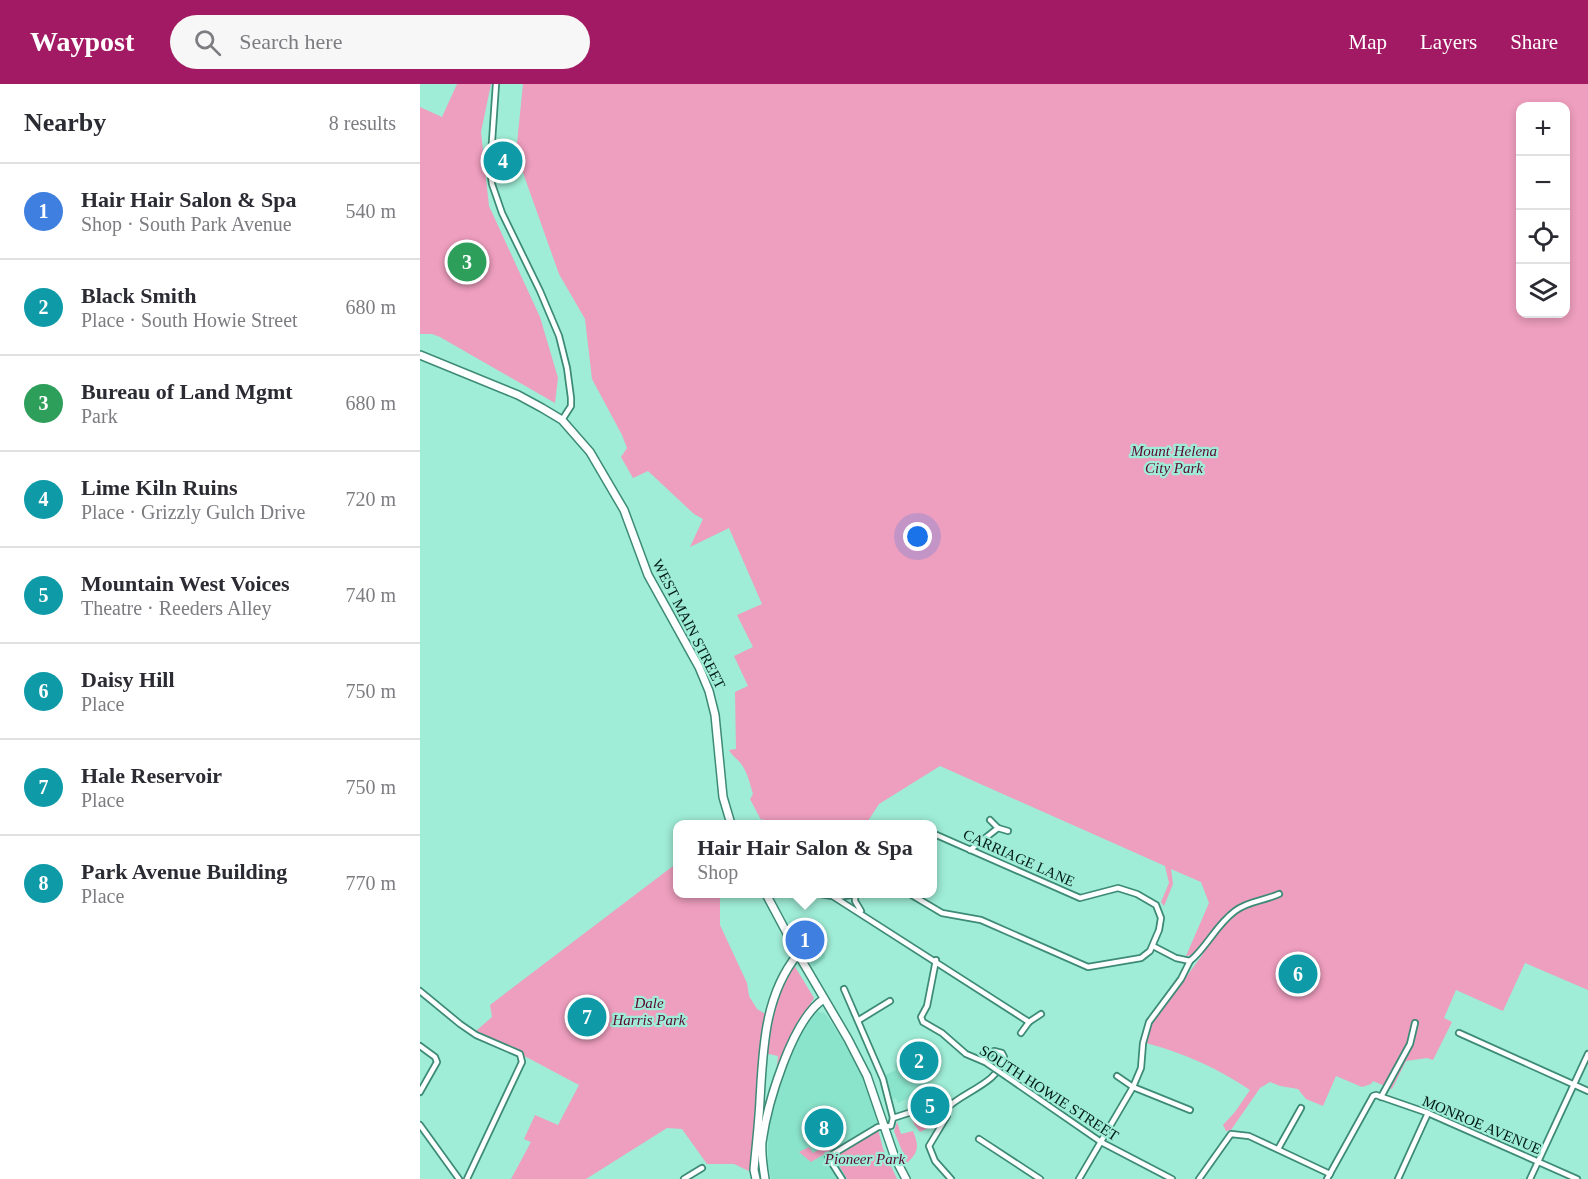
<!DOCTYPE html>
<html lang="en">
<head>
<meta charset="utf-8">
<style>
  body { margin:0; font-family:Georgia,serif; background:#f7f7f7; color:#2b2b33 }
  .controls { position:absolute; right:18px; top:18px; display:grid; overflow:hidden; border-radius:12px; box-shadow:0 3px 9px #0003 }
  .controls button { width:54px; height:54px; display:grid; place-items:center; padding:0; border:0; border-bottom:2px solid #e1e1e2; background:#fff; color:#2b2b33; font:30px sans-serif }
  .you { position:absolute; left:498px; top:453px; width:21px; height:21px; margin:-15px; border:4px solid #fff; border-radius:50%; background:#1a73e8; box-shadow:0 0 0 9px #1a73e833 }
  .badge { display:grid; place-items:center; width:39px; height:39px; border-radius:50%; background:#a31a64; color:#fff; font-size:20px; font-weight:700 }
  .pin { position:absolute; translate:-50% -50%; border:3px solid #fff; box-shadow:0 2px 6px #0006 }
  .popup { position:absolute; left:253px; top:736px; width:264px; height:78px; box-sizing:border-box; display:grid; place-content:center; border-radius:12px; background:#fff; filter:drop-shadow(0 2px 4px #0005); font-size:20px; white-space:nowrap; color:#7c7c81 }
  .popup b { font-size:22px; color:#2b2b33 }
  .popup::after { content:''; position:absolute; left:50%; top:100%; margin-left:-12px; border:12px solid transparent; border-top-color:#fff }
  .list { margin:0; padding:0; list-style:none }
  h2 { display:flex; justify-content:space-between; align-items:center; height:78px; margin:0; padding:0 24px; font-size:26px }
  h2 small { font-size:20px; font-weight:400; color:#7c7c81 }
  .list li { display:grid; grid-template-columns:39px 1fr auto; gap:18px; align-items:center; box-sizing:border-box; height:96px; padding:0 24px; border-top:2px solid #e1e1e2 }
  .list b { display:block; font-size:22px; white-space:nowrap }
  .list p { margin:0; font-size:20px; white-space:nowrap; color:#7c7c81 }
  .list em { font-size:20px; font-style:normal; color:#7c7c81 }
  .icon { flex:none; width:33px; height:33px; fill:none; stroke:currentColor; stroke-width:2; stroke-linecap:round; stroke-linejoin:round }
  .map { position:relative; flex:none; width:1168px; height:1095px; overflow:hidden }
  header { display:flex; align-items:center; gap:36px; box-sizing:border-box; height:84px; padding:0 30px; background:#a31a64; color:#fff }
  header strong { font-size:28px }
  nav { display:flex; gap:33px; margin-inline-start:auto; font-size:21px }
  .search { width:420px; height:54px; background:#f7f7f7; display:flex; align-items:center; gap:15px; box-sizing:border-box; padding:0 21px; border-radius:33px; color:#7c7c81; font-size:22px }
  main { display:flex }
  aside { flex:1; background:#fff }
  .map>svg:first-child { display:block }
  .built { fill:#8ae3cb }
  .green { fill:#ee9ebe; fill-rule:evenodd }
  .lines { fill:none; stroke-linecap:round; stroke-linejoin:round }
  .street-casing { stroke:#3d8b77; stroke-width:8 }
  .secondary-casing { stroke:#3d8b77; stroke-width:10 }
  .street { stroke:#fff; stroke-width:4.5 }
  .secondary { stroke:#fff; stroke-width:7 }
  .street-bridge-casing { stroke:#3d8b77; stroke-width:8; stroke-linecap:butt }
  .street-bridge { stroke:#fff; stroke-width:4.5 }
  .labels { text-anchor:middle; stroke-width:4.5; stroke-linejoin:round; paint-order:stroke }
  .park-label { font-size:15px; font-style:italic; fill:#5a0a35; stroke:#9fedd6 }
  .street-label { font-size:15px; fill:#001c15; stroke:#9fedd6 }
</style>
</head>
<body>
<header>
<strong>Waypost</strong>
<div class="search"><svg class="icon" aria-label="search" viewBox="0 0 24 24"><circle cx="10" cy="10" r="6"/><path d="M15 15l6 6"/></svg>Search here</div>
<nav><a>Map</a><a>Layers</a><a>Share</a></nav>
</header>
<main>
<aside>
<h2>Nearby<small>8 results</small></h2>
<ul class="list">
<li><span class="badge" style="background:#3f7fe0">1</span><div><b>Hair Hair Salon &amp; Spa</b><p>Shop · South Park Avenue</p></div><em>540 m</em></li>
<li><span class="badge" style="background:#0f9aa8">2</span><div><b>Black Smith</b><p>Place · South Howie Street</p></div><em>680 m</em></li>
<li><span class="badge" style="background:#2e9e5b">3</span><div><b>Bureau of Land Mgmt</b><p>Park</p></div><em>680 m</em></li>
<li><span class="badge" style="background:#0f9aa8">4</span><div><b>Lime Kiln Ruins</b><p>Place · Grizzly Gulch Drive</p></div><em>720 m</em></li>
<li><span class="badge" style="background:#0f9aa8">5</span><div><b>Mountain West Voices</b><p>Theatre · Reeders Alley</p></div><em>740 m</em></li>
<li><span class="badge" style="background:#0f9aa8">6</span><div><b>Daisy Hill</b><p>Place</p></div><em>750 m</em></li>
<li><span class="badge" style="background:#0f9aa8">7</span><div><b>Hale Reservoir</b><p>Place</p></div><em>750 m</em></li>
<li><span class="badge" style="background:#0f9aa8">8</span><div><b>Park Avenue Building</b><p>Place</p></div><em>770 m</em></li>
</ul>
</aside>
<div class="map">
<svg width="1168" height="1095" viewBox="0 0 1168 1095">
  <rect width="100%" height="100%" fill="#9fedd6"/>
  <!-- built -->
  <g class="built">
    <polygon points="398,840 403,853 405,874 393,883 376,853"/>
    <polygon points="395,927 404,929 407,932 425,960 444,995 455,1027 458,1045 427,1095 351,1095 348,1080 348,1062 349,1043 354,1021 373,963 381,947"/>
    <polygon points="492,963 506,974 508,993 514,1008 513,1013 493,1012 478,1019 476,1014 473,1015 465,991 476,986 475,980"/>
  </g>
  <!-- green -->
  <g class="green">
    <polygon points="37,0 71,0 61,48 69,122 120,233 138,294 135,319 20,253 12,250 0,250 0,23 22,33"/>
    <path d="M103,0H1168V906L1105,879L1083,927L1036,906L1024,934L1032,938L1013,976L1007,974L986,977L972,1005L953,997L951,1000L942,1003L916,992L903,1022L886,1015L878,1005L860,1002L850,998L840,1004L811,1046L806,1047L803,1041L815,1028L830,1006C797,984 764,969 726,959L730,942L783,870L779,868L773,871L766,872L789,819L781,798L751,785L753,800L744,822L741,818L749,799L745,782L520,682L459,720L446,740H346L343,735L341,736L330,715L333,710C330,700 328,690 322,681C318,675 313,673 309,666L316,665L315,608L328,602L314,572L333,563L317,531L342,520L309,444L270,463L283,435L274,430L228,387L213,394L201,373L207,364L202,351L172,295L165,235L139,190L96,69ZM1100,22H1146V230H1100Z"/>
    <path d="M257,779L258,810H300V841L327,899L329,912L337,925L347,931L339,971L338,1015L331,1088L314,1080H287L262,1045L247,1044L166,1095H91L111,1058L104,1055L115,1031L138,1041L159,1001C124,983 91,964 56,947L72,933L70,921Z"/>
    <path d="M374,881L394,914L375,945L356,995L358,972L344,969C349,937 356,907 374,881Z"/>
    <polygon points="501,1025 514,1027 518,1039 500,1048 494,1040 490,1029"/>
    <path d="M477,1038L481,1050L493,1047C499,1062 499,1068 487,1079L474,1047Z"/>
    <path d="M458,1045L463,1065L477,1095H427L416,1076C419,1062 445,1052 458,1045Z"/>
    <polygon points="389,1063 393,1069 402,1064 403,1066 410,1063 413,1065 391,1078 379,1068"/>
  </g>
  <g class="lines">
    <defs>
      <g id="street">
        <polyline points="76,0 70,86 72,100 82,129 120,207 139,252 147,284 151,314 151,322 142,336"/>
        <polyline points="570,736 578,744"/>
        <polyline points="550,766 578,744 588,747"/>
        <polyline points="400,810 418,813 437,810"/>
        <polyline points="490,810 522,829 561,836 668,883 721,874 730,867 739,846 741,834 736,821 717,810 698,804 660,814 512,749"/>
        <polyline points="435,811 435,817 441,827"/>
        <polyline points="414,813 609,938"/>
        <path d="M733,862L756,874L770,877C787,863 796,841 815,827C828,817 844,817 859,810"/>
        <polyline points="516,876 507,922 501,933 503,938 522,949 546,970 565,978"/>
        <polyline points="424,905 463,995 473,1034"/>
        <polyline points="0,907 40,940 56,951 100,970 102,978 47,1095"/>
        <polyline points="439,936 470,917"/>
        <polyline points="601,949 609,938 621,930"/>
        <polyline points="1039,949 1168,1007"/>
        <polyline points="0,962 15,973 17,978 0,1008"/>
        <polyline points="697,992 713,1003 770,1026"/>
        <polyline points="587,993 681,1058 752,1095"/>
        <polyline points="961,1013 990,960 995,939"/>
        <path d="M525,1026C541,1008 579,1000 584,973L582,969L574,967L561,976"/>
        <polyline points="525,1026 527,1032 509,1062 515,1077 531,1095"/>
        <polyline points="0,1041 39,1095"/>
        <polyline points="559,1055 620,1095"/>
        <polyline points="858,1065 881,1024"/>
        <polyline points="264,1095 282,1084"/>
        <polyline points="422,1095 408,1073 458,1043 471,1042 473,1034 501,1025 525,1026"/>
        <polyline points="659,1095 713,1003 721,984 723,959 729,938 761,895 770,877"/>
        <polyline points="779,1095 811,1050 829,1052 910,1090"/>
        <polyline points="907,1095 953,1012 956,1011 1008,1029 1157,1095"/>
        <polyline points="978,1095 1008,1029"/>
        <polyline points="1110,1095 1168,970"/>
      </g>
      <g id="secondary">
        <polyline points="0,271 98,311 122,324 142,336 170,368 204,426 228,491 279,583 289,607 295,631 303,713 311,740"/>
        <polyline points="346,810 378,870 428,955 447,992 475,1074 486,1095"/>
        <path d="M336,1095L334,1086C336,1062 339,1039 340,1016C343,966 344,911 378,870"/>
        <path d="M345,1095C343,1083 341,1071 342,1058C347,1021 372,935 404,915"/>
      </g>
    </defs>
    <!-- street casing -->
    <use href="#street" class="street-casing"/>
    <!-- secondary casing -->
    <use href="#secondary" class="secondary-casing"/>
    <!-- street -->
    <use href="#street" class="street"/>
    <!-- secondary -->
    <use href="#secondary" class="secondary"/>
    <defs>
      <polyline id="street-bridge" points="565,978 587,993"/>
    </defs>
    <!-- street-bridge casing -->
    <use href="#street-bridge" class="street-bridge-casing"/>
    <!-- street-bridge -->
    <use href="#street-bridge" class="street-bridge"/>
  </g>
  <g class="labels">
    <!-- park labels -->
    <g class="park-label">
      <text x="754" y="372">Mount Helena<tspan x="754" dy="17">City Park</tspan></text>
      <text x="229" y="924">Dale<tspan x="229" dy="17">Harris Park</tspan></text>
      <text x="445" y="1080">Pioneer Park</text>
    </g>
    <!-- street labels -->
    <g class="street-label">
      <text transform="translate(269 540) rotate(63)" y="5">WEST MAIN STREET</text>
      <text transform="translate(599 774) rotate(24)" y="5">CARRIAGE LANE</text>
      <text transform="translate(629 1009) rotate(33)" y="5">SOUTH HOWIE STREET</text>
      <text transform="translate(1062 1041) rotate(23)" y="5">MONROE AVENUE</text>
    </g>
  </g>
</svg>
<div class="controls">
<button>+</button>
<button>−</button>
<button><svg class="icon" aria-label="locate" viewBox="0 0 24 24"><circle cx="12" cy="12" r="6"/><path d="M12 2v4M12 18v4M2 12h4M18 12h4"/></svg></button>
<button><svg class="icon" aria-label="layers" viewBox="0 0 24 24"><path d="M12 4l9 5-9 5-9-5zM3 14l9 5 9-5"/></svg></button>
</div>
<div class="you"></div>
<div class="pin badge" style="left:385px;top:856px;background:#3f7fe0">1</div>
<div class="popup"><b>Hair Hair Salon &amp; Spa</b>Shop</div>
<div class="pin badge" style="left:499px;top:977px;background:#0f9aa8">2</div>
<div class="pin badge" style="left:47px;top:178px;background:#2e9e5b">3</div>
<div class="pin badge" style="left:83px;top:77px;background:#0f9aa8">4</div>
<div class="pin badge" style="left:510px;top:1022px;background:#0f9aa8">5</div>
<div class="pin badge" style="left:878px;top:890px;background:#0f9aa8">6</div>
<div class="pin badge" style="left:167px;top:933px;background:#0f9aa8">7</div>
<div class="pin badge" style="left:404px;top:1044px;background:#0f9aa8">8</div>
</div>
</main>
</body>
</html>
